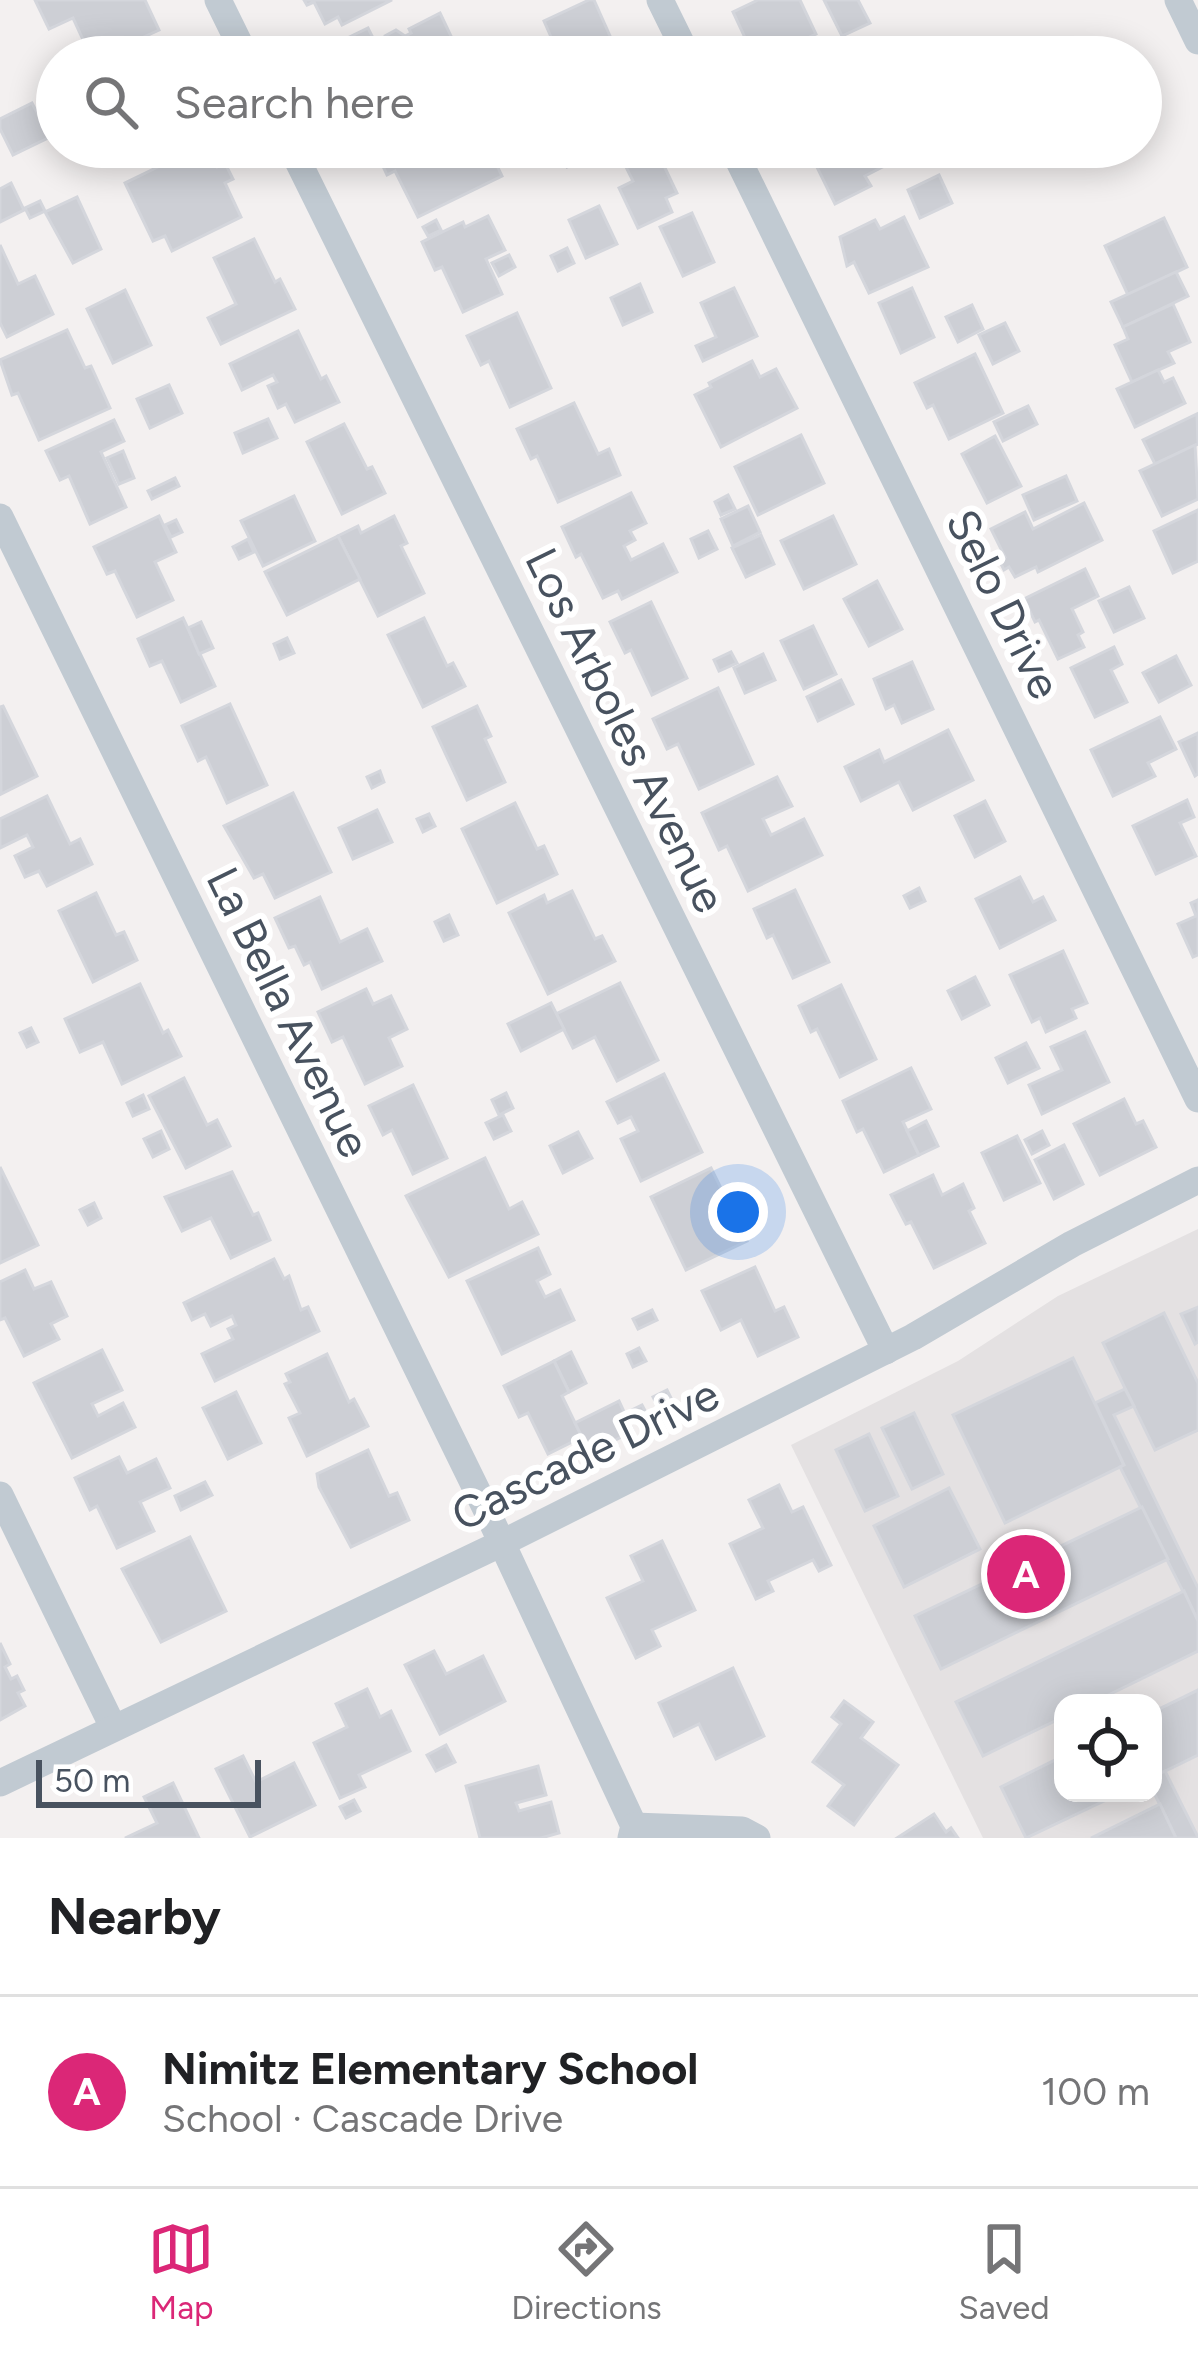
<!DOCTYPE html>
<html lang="en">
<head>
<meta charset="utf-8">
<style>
  body { margin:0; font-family:Figtree,sans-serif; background:#f2f2f2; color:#202124 }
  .controls { position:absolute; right:36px; bottom:36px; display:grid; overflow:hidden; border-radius:24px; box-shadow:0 6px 30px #0003 }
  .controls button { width:108px; height:108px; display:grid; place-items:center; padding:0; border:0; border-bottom:3px solid #e0e0e0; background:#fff; color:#202124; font:60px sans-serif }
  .scale { position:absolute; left:36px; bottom:30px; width:225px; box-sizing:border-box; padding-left:12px; border:6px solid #48525f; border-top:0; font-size:33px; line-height:42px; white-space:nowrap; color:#48525f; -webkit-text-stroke:9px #fff; paint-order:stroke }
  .you { position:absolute; left:738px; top:1212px; width:42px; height:42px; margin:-30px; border:9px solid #fff; border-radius:50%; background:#1a73e8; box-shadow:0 0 0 18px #1a73e833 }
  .badge { display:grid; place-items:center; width:78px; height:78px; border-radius:50%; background:#db2777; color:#fff; font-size:39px; font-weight:700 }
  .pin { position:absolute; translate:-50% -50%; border:6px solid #fff; box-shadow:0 3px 12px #0006 }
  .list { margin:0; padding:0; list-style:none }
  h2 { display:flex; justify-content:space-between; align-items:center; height:156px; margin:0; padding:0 48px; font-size:51px }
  h2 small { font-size:39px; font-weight:400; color:#757577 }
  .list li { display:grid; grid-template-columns:78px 1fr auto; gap:36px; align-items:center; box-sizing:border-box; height:192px; padding:0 48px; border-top:3px solid #e0e0e0 }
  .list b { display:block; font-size:45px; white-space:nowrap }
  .list p { margin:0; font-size:39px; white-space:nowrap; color:#757577 }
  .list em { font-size:39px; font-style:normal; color:#757577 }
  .icon { flex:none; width:66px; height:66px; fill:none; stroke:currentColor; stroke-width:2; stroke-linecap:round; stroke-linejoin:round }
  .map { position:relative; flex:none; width:1198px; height:1838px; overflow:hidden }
  .search { position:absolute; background:#fff; box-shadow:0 6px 30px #0003; left:36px; right:36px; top:36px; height:132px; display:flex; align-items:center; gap:30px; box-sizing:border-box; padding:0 42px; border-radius:66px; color:#757577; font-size:45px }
  .sheet { height:348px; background:#fff }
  nav { display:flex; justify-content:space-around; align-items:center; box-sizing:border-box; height:168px; border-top:3px solid #e0e0e0; background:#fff; font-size:33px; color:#757577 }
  nav a { display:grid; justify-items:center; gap:6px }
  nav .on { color:#db2777 }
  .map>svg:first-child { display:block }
  .education { fill:#e4e1e2; fill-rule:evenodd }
  .building { fill:#cdcfd5; stroke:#d4d6dc; stroke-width:3 }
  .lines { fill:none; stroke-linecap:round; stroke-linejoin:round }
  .minor { stroke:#c1cad2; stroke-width:27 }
  .labels { text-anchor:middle; stroke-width:12; stroke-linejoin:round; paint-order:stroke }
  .street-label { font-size:45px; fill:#48525f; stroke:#fff }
</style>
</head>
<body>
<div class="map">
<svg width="1198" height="1838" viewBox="0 0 1198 1838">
  <rect width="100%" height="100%" fill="#f3f0f0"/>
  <!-- education -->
  <path class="education" d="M1198,1229V1838H983L791,1445L958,1361L1058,1296ZM1063,1703H1153V1793H1063Z"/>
  <!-- building -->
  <g class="building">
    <polygon points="35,0 145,0 159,30 100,57 91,57 73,18 49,29"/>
    <polygon points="304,0 392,0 342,25 338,17 325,24 314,2 307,5"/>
    <polygon points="589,0 594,0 614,45 588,57 578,57 574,48 559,55 544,21"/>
    <polygon points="758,0 800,0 816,34 767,57 754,57 733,12"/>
    <polygon points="824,0 858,0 870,23 842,36"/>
    <polygon points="440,13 458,51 467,46 473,57 329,57 325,49 368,28 379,50 385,47 385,36 396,30 405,36 411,33 409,29"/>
    <polygon points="32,103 50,137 13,155 0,129 0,119"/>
    <polygon points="121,147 167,147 130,166"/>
    <polygon points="199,147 207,147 217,167 225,163 233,179 225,183 241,217 172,251 165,236 153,241 125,183"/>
    <polygon points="374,147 450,147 457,160 488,147 502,176 418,217 395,171 387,175"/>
    <polygon points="558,147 612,147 567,167"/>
    <polygon points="647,147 655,147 677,193 666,198 672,212 638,228 619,188 633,181 622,159"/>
    <polygon points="832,147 882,147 890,163 865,176 871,186 835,204 812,157"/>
    <polygon points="939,175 952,203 920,218 908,190"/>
    <polygon points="11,183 24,210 0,222 0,189"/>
    <polygon points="77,197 101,249 73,263 45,212"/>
    <polygon points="40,201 45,211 30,218 25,208"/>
    <polygon points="599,206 617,244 586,258 569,220"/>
    <polygon points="692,213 714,262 683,276 660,227"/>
    <polygon points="488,216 505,250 486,259 502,294 463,312 442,267 435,270 422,242 463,222 465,227"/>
    <polygon points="904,217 928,267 869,293 854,262 847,266 840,237 875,220 880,229"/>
    <polygon points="1164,218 1187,267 1128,295 1105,246"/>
    <polygon points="436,220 441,230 428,236 423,227"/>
    <polygon points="254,239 275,282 280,279 295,309 221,344 208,318 236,304 214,258"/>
    <polygon points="0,245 18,284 35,276 53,314 7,337 0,323"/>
    <polygon points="567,248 574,263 558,271 551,256"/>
    <polygon points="509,255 515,267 499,276 492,263"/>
    <polygon points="1176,272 1188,296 1123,327 1111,302"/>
    <polygon points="640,284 652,312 623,325 611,298"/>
    <polygon points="734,288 757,336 703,361 696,346 716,337 701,303"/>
    <polygon points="912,288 934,337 901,353 879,303"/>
    <polygon points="125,290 151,345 113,363 87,309"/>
    <polygon points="1173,304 1190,342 1168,352 1174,363 1132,382 1115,345 1128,339 1123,327"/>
    <polygon points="972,305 983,329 958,342 946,317"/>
    <polygon points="517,313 551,388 510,407 489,361 481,365 467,336"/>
    <polygon points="1005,323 1019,351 993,364 979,335"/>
    <polygon points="67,330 85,368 91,366 110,408 39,440 18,393 12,395 0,360"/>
    <polygon points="298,331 321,379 326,376 339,402 295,422 286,404 278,408 268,386 277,382 273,375 242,390 230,364"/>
    <polygon points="975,354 1003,413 949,439 933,405 927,408 915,383"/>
    <polygon points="752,361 760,377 776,369 797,408 721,447 695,395 711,387 709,383"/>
    <polygon points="1158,370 1164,382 1173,378 1185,403 1135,427 1117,389"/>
    <polygon points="169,385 182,413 150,428 137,399"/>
    <polygon points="574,403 598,454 609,449 620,475 558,502 537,456 531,459 517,429"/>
    <polygon points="1028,406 1037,424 1003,441 994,422"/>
    <polygon points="1197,414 1198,444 1155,464 1143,440"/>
    <polygon points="268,419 277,438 243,453 235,433"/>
    <polygon points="114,420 124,441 101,452 126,507 90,524 69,476 60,480 46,451"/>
    <polygon points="344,424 367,469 372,467 385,493 342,514 307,442"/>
    <polygon points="801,435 824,483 758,515 735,467"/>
    <polygon points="995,436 1021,486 987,503 962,454"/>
    <polygon points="1195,445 1198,499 1162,516 1140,471"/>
    <polygon points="123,451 134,478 119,484 107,458"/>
    <polygon points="1066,476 1077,501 1034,520 1023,495"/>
    <polygon points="175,478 179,486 152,499 148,491"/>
    <polygon points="631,493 646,523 630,531 635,540 624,546 631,560 663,544 677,572 622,599 618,591 603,598 581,554 576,557 562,527"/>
    <polygon points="728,495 735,509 721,515 715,502"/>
    <polygon points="294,496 315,541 263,566 241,521"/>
    <polygon points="1084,503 1102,540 1038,572 1036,567 1015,577 1009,567 1004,570 999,560 1005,557 991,529 1025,512 1033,529"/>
    <polygon points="748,506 760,532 733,546 721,519"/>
    <polygon points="1198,510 1198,561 1173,573 1154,531"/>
    <polygon points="159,516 176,552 155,562 173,600 137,617 115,571 107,574 94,547"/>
    <polygon points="394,516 407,543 401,546 424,593 378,616 338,536 358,526 361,533"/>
    <polygon points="833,516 856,564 804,589 781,541"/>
    <polygon points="176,520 182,532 171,537 165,525"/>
    <polygon points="708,531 717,549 699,558 691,539"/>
    <polygon points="761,535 774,564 746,577 732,548"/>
    <polygon points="338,536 360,579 287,615 265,572"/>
    <polygon points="248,539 254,552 239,559 233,547"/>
    <polygon points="1085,569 1098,596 1072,609 1083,632 1078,635 1084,647 1058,659 1039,620 1035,622 1024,599"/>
    <polygon points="877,581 902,629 869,646 844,599"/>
    <polygon points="1129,587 1144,618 1114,632 1099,601"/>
    <polygon points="651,602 687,678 652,695 631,650 625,653 610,622"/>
    <polygon points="183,618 215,686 181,702 162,661 150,666 138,639"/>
    <polygon points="424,618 447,666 453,663 465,686 423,707 388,635"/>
    <polygon points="201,622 213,648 199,654 188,628"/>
    <polygon points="813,626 836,674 804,689 781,641"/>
    <polygon points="287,638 294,653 280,659 274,644"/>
    <polygon points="1114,647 1122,664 1111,670 1127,702 1095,717 1071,668"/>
    <polygon points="731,652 737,663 719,671 714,660"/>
    <polygon points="763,654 775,680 745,693 734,668"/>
    <polygon points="1176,656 1191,685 1159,702 1143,673"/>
    <polygon points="912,662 933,709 902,723 894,705 886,709 874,679"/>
    <polygon points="841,680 853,704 818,721 807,697"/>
    <polygon points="718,688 753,764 699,789 678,744 667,749 653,719"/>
    <polygon points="230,704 267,785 227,803 206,757 198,761 182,726"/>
    <polygon points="3,706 37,776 1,794 0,707"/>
    <polygon points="477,706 491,736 485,739 505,782 467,800 433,727"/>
    <polygon points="1160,717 1176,749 1148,763 1155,776 1113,796 1091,750"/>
    <polygon points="948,730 973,780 913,810 899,782 861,801 845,767 879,750 884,762"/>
    <polygon points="1198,733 1198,774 1195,776 1179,742"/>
    <polygon points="380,771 384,782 372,788 367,777"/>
    <polygon points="777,777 792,806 763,819 771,835 804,819 822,855 748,891 727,846 719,850 702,813"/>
    <polygon points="293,793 331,872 275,898 263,874 254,878 224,826"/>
    <polygon points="47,796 70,844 80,839 92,864 47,886 39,871 25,877 15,856 33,847 27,835 0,848 0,819"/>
    <polygon points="1187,800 1194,817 1180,823 1196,856 1156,874 1133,826"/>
    <polygon points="985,801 1005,841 975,857 955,816"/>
    <polygon points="515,803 537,849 544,846 557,874 497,903 462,829"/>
    <polygon points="377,810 392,842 353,859 339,828"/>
    <polygon points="429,814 435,826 423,832 417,819"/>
    <polygon points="1020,877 1033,902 1043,897 1055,920 1000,948 976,899"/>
    <polygon points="919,888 925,901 910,908 904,896"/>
    <polygon points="795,890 829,962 793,978 773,935 767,938 754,909"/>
    <polygon points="572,891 595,939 602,936 615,961 548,994 509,913 544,895 547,903"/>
    <polygon points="96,893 116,935 124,932 137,960 93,982 59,911"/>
    <polygon points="320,897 340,942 367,929 382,961 322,989 310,962 304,965 295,946 289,948 275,918"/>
    <polygon points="1198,900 1198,955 1193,957 1178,924 1196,916 1191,903"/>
    <polygon points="449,915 458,935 444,941 435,922"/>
    <polygon points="1063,951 1087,1003 1072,1009 1076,1018 1046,1032 1040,1018 1032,1022 1010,975"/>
    <polygon points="975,977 989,1005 962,1019 948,991"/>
    <polygon points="620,983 658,1060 617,1081 595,1037 573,1048 556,1014"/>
    <polygon points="140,984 163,1033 168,1030 181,1056 122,1084 103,1042 80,1052 65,1019"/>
    <polygon points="841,985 876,1059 840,1077 817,1029 811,1032 799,1006"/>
    <polygon points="366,989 373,1004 391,996 407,1029 389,1038 402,1066 365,1084 343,1037 332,1042 318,1012"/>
    <polygon points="551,1003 564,1029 521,1051 508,1024"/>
    <polygon points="31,1028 38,1042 27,1047 20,1033"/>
    <polygon points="1085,1032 1109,1082 1042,1114 1029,1085 1062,1070 1051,1047"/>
    <polygon points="1026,1043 1039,1068 1008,1083 996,1058"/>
    <polygon points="911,1068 931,1109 903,1122 919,1155 884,1172 863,1129 857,1132 843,1101"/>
    <polygon points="664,1074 702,1152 641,1181 621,1139 638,1131 631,1117 618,1123 607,1102"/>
    <polygon points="184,1078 207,1125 217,1120 230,1146 186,1168 149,1096"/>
    <polygon points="413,1085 447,1158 413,1174 392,1130 383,1135 369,1106"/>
    <polygon points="506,1093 513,1108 499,1115 492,1100"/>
    <polygon points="143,1095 149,1109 133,1116 127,1103"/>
    <polygon points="1124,1099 1136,1124 1143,1121 1156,1147 1100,1175 1074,1124"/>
    <polygon points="503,1115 511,1131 494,1139 486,1123"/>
    <polygon points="926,1121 938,1146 919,1155 907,1131"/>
    <polygon points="161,1131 169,1149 153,1157 144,1139"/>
    <polygon points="1042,1131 1049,1145 1032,1154 1025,1140"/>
    <polygon points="578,1132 592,1158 563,1173 550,1146"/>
    <polygon points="1017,1136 1040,1183 1004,1200 982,1153"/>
    <polygon points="1064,1145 1083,1184 1054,1199 1035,1160"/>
    <polygon points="485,1158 509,1209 522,1202 538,1234 449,1277 406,1196"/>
    <polygon points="0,1167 38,1245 0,1263"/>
    <polygon points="711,1168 747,1241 686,1270 651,1197"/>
    <polygon points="232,1172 253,1215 258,1213 270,1240 231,1258 211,1218 182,1231 165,1197"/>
    <polygon points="933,1175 942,1195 963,1184 974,1208 969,1211 985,1243 934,1268 911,1222 906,1224 891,1195"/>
    <polygon points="94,1203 101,1218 88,1225 80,1210"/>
    <polygon points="538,1248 550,1274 537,1281 545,1297 560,1290 574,1320 502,1354 467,1281"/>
    <polygon points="274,1259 284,1279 289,1276 301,1310 308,1307 319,1331 215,1381 202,1354 233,1339 228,1329 236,1325 232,1316 211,1326 205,1314 192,1320 184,1303"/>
    <polygon points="755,1267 775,1311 784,1307 798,1337 758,1356 741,1320 721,1330 702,1291"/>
    <polygon points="25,1270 34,1289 51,1282 67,1316 51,1324 59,1339 24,1356 5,1318 0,1320 0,1282"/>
    <polygon points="1198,1307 1198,1342 1195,1344 1181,1314"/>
    <polygon points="652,1310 657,1320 638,1329 633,1319"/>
    <polygon points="1164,1313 1198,1383 1198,1430 1155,1450 1103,1343"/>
    <polygon points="639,1348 646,1361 633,1367 627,1354"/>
    <polygon points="102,1350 122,1390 92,1404 98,1416 123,1403 135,1427 72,1458 34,1383"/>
    <polygon points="571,1352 586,1383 569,1392 554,1361"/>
    <polygon points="327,1354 349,1402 354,1399 368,1426 307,1456 289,1418 300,1413 285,1384 290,1382 286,1374"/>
    <polygon points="1073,1358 1124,1465 1005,1523 953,1415"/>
    <polygon points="554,1361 569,1392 562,1396 582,1437 548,1454 528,1413 519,1417 504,1386"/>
    <polygon points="1125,1389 1134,1406 1114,1415 1198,1588 1198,1621 1120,1467 1124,1465 1095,1403"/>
    <polygon points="667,1390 673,1402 659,1409 653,1397"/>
    <polygon points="236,1392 261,1443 228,1459 203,1408"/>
    <polygon points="619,1401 633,1431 590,1453 575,1423"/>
    <polygon points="642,1405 648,1416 636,1422 630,1411"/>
    <polygon points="914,1413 943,1474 912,1489 882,1428"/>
    <polygon points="869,1434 898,1496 865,1511 836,1450"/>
    <polygon points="368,1450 389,1496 397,1493 409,1520 351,1547 319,1487 317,1474"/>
    <polygon points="119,1457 127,1473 156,1459 170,1488 140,1502 154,1531 117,1548 97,1506 90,1510 75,1478"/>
    <polygon points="205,1482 212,1495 181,1510 175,1496"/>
    <polygon points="779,1485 792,1512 803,1507 831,1565 819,1571 813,1560 768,1581 773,1591 756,1599 730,1544 763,1528 749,1500"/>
    <polygon points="949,1488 980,1549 904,1587 874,1526"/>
    <polygon points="1142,1507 1168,1559 941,1669 915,1616"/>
    <polygon points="190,1537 226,1611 161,1642 122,1569"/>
    <polygon points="662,1541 695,1610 652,1630 660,1646 636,1658 607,1598 643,1581 631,1556"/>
    <polygon points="1184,1591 1198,1621 1198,1651 1092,1703 1063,1703 1063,1717 983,1756 956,1702"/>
    <polygon points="0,1643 10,1664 5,1667 11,1679 17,1676 24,1690 18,1693 25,1706 0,1720"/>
    <polygon points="434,1651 446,1674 483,1656 505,1701 440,1734 405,1665"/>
    <polygon points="733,1668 764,1736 716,1759 699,1724 674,1736 659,1703"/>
    <polygon points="367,1689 380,1717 391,1711 410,1751 359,1775 365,1787 340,1798 314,1743 347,1727 336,1704"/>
    <polygon points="1198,1690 1198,1755 1153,1777 1153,1712"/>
    <polygon points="844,1701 873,1722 861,1738 898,1765 854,1825 828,1806 844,1785 813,1762 841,1724 832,1717"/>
    <polygon points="446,1745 455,1762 436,1771 427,1755"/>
    <polygon points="243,1756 256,1782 294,1763 315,1805 250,1837 216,1769"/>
    <polygon points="1063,1756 1063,1793 1121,1793 1026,1838 1001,1787"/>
    <polygon points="538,1766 546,1795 516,1803 519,1811 551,1802 559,1833 541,1838 480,1838 466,1786"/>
    <polygon points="1165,1771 1198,1837 1198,1838 1176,1838 1153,1791 1153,1777"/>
    <polygon points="173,1783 199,1838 125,1838 157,1823 144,1797"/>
    <polygon points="354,1800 360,1811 346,1818 340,1807"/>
    <polygon points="1160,1804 1176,1838 1091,1838"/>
    <polygon points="934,1814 946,1832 951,1828 958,1838 897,1838"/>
  </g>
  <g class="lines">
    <!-- minor -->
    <g class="minor">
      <polyline points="218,0 246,57"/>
      <polyline points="660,0 688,57"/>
      <polyline points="1178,0 1198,41"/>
      <polyline points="291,147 886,1351"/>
      <polyline points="732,147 1198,1099"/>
      <polyline points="0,517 485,1507 634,1826 631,1838"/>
      <polyline points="0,1495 113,1727"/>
      <polyline points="0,1783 502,1543 913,1337 1072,1244 1198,1180"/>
      <polyline points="634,1826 742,1830 757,1838"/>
    </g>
  </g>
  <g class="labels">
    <!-- street labels -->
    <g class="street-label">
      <text transform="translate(1004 604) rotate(64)" y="16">Selo Drive</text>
      <text transform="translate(626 730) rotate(64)" y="16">Los Arboles Avenue</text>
      <text transform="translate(289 1012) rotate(64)" y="16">La Bella Avenue</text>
      <text transform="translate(585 1454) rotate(-26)" y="16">Cascade Drive</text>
    </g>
  </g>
</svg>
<div class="controls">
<button><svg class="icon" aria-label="locate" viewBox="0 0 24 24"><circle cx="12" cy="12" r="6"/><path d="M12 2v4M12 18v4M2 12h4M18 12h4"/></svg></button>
</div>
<div class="scale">50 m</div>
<div class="you"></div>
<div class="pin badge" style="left:1026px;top:1574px">A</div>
<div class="search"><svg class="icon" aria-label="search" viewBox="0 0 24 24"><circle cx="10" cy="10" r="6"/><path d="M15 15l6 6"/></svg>Search here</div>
</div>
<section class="sheet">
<h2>Nearby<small></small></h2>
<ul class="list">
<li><span class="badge">A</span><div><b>Nimitz Elementary School</b><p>School · Cascade Drive</p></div><em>100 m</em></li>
</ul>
</section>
<nav>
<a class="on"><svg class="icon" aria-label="map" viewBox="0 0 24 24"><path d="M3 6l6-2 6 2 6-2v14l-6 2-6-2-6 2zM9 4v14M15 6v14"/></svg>Map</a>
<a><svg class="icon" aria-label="directions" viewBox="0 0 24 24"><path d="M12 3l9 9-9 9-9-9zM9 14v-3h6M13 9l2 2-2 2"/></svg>Directions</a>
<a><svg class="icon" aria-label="saved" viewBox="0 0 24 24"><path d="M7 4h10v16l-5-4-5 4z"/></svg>Saved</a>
</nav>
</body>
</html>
